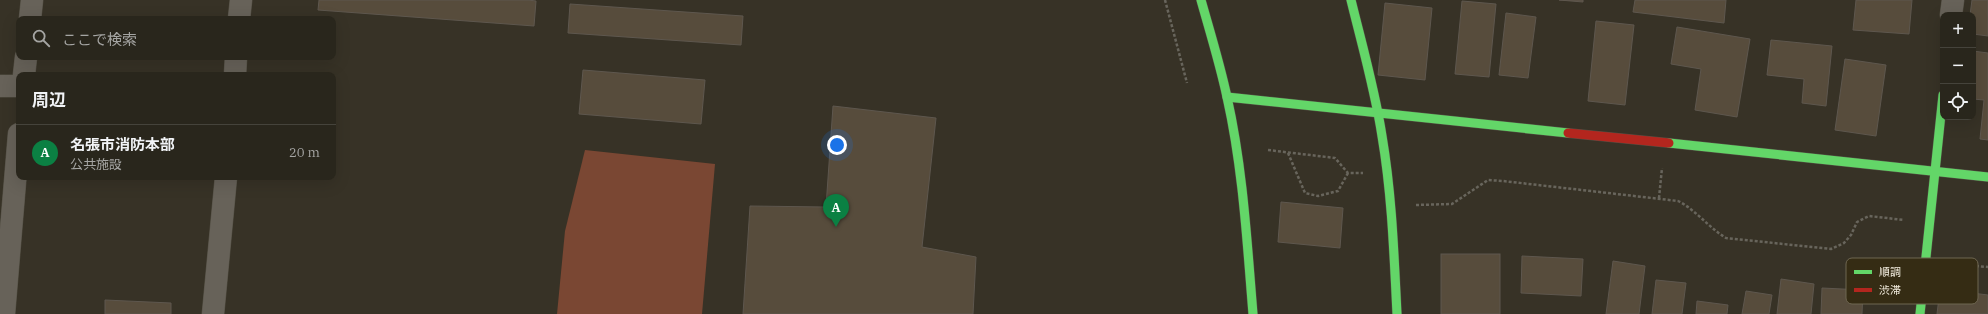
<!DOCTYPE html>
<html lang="ja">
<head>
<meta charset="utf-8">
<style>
  body { margin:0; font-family:"IBM Plex Serif","Noto Sans JP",serif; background:#312e25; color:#f1f3f6 }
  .controls { position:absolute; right:12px; top:12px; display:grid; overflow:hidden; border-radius:8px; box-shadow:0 4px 16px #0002 }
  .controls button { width:36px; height:36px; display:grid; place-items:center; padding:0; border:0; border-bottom:1px solid #45433b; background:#29261c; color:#f1f3f6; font:20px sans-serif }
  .you { position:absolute; left:837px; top:145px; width:14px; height:14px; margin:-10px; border:3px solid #fff; border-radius:50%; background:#1a73e8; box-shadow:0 0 0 6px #1a73e833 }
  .badge { display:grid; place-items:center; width:26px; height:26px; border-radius:50%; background:#0b8043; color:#fff; font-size:13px; font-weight:700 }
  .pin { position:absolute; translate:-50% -33px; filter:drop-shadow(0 1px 2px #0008) }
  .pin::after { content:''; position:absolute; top:21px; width:14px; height:12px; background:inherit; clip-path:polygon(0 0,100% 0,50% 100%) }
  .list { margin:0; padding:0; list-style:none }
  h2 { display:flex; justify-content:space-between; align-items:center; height:52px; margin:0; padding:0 16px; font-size:17px }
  h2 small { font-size:13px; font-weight:400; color:#a5a5a3 }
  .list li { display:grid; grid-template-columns:26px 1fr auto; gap:12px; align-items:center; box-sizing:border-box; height:56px; padding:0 16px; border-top:1px solid #45433b }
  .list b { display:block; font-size:15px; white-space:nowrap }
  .list p { margin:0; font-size:13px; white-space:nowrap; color:#a5a5a3 }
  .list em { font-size:13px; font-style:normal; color:#a5a5a3 }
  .icon { flex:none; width:22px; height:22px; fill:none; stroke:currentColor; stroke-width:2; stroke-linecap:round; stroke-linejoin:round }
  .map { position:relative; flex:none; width:1988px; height:314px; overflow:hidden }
  .search { position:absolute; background:#29261c; box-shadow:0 4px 16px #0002; left:16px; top:16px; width:320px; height:44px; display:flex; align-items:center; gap:10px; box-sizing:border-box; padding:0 14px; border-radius:8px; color:#a5a5a3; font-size:15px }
  .panel { position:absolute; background:#29261c; box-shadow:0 4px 16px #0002; left:16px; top:72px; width:320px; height:108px; border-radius:8px }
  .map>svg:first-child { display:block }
  .green { fill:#7a4733 }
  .building { fill:#574c3c; stroke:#5e574e }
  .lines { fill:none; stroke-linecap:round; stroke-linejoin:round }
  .street-casing { stroke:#545045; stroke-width:23 }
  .fast-casing { stroke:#545045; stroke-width:10 }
  .jam-casing { stroke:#545045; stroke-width:10 }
  .path { stroke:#68655c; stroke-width:2.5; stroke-dasharray:3 2; stroke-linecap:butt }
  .street { stroke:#676259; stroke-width:22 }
  .fast { stroke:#63d668; stroke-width:9 }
  .jam { stroke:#b3261e; stroke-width:9 }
  .key { fill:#352c14; stroke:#6e6651; stroke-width:1 }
  .key-label { font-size:11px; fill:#f2ecde }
</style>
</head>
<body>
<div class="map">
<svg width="1988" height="314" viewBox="0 0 1988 314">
  <rect width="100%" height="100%" fill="#373226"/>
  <!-- green -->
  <polygon class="green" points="585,150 715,164 702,314 557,314 565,231"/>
  <!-- building -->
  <g class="building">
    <polygon points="319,0 528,0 536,1 534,26 318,10"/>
    <polygon points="1559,0 1583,0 1583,2"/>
    <polygon points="1635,0 1726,0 1724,23 1633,12"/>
    <polygon points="1856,0 1912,0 1909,34 1853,30"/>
    <polygon points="1972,0 1988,0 1988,36 1973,34 1973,15 1970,15"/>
    <polygon points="1462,1 1496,4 1489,77 1455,74"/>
    <polygon points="1385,3 1432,8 1425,80 1378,75"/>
    <polygon points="570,4 743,16 741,45 568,33"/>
    <polygon points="1506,13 1536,17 1528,78 1499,75"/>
    <polygon points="1596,21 1634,25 1625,105 1588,101"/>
    <polygon points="1677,27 1750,39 1737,117 1695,110 1701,69 1671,64"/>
    <polygon points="1771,40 1832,46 1826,106 1802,103 1804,79 1767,75"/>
    <polygon points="1973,51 1988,53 1988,140 1980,139 1984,100 1973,99"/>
    <polygon points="1845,59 1886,65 1876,136 1835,130"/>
    <polygon points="583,70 705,80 701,124 579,114"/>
    <polygon points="833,106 936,118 922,247 976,257 973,314 743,314 750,206 826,207"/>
    <polygon points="1281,202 1343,208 1340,248 1278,242"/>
    <rect x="1441" y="254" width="59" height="60"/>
    <polygon points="1522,256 1583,259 1581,296 1521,293"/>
    <polygon points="1613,261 1645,266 1639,314 1606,314"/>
    <polygon points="1781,279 1814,284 1811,314 1777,314"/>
    <polygon points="1656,280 1686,283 1682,314 1652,314"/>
    <polygon points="1822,288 1863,290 1862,314 1821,314"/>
    <polygon points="1940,289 1988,295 1988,314 1937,314"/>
    <polygon points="1746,291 1772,295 1769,314 1742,314"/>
    <polygon points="105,300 171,303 171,314 105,314"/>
    <polygon points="1697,301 1728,305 1727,314 1696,314"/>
  </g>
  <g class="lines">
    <defs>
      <g id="street">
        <polyline points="1951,15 1953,0"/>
        <polyline points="30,19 32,0"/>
        <polyline points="239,19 241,0"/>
        <polyline points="24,75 26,57"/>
        <polyline points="235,75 236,57"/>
        <polyline points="0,86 19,86"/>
        <polyline points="4,314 19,134"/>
        <polyline points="213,314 226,177"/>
      </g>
      <g id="fast">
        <path d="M1201,0C1210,32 1220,64 1227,97C1243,168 1247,242 1253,314"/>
        <path d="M1351,0C1362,45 1375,90 1382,136C1392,195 1394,255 1397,314"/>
        <polyline points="1227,97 1568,133"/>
        <polyline points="1669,143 1988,177"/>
        <polyline points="1920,314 1943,95"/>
      </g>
      <polyline id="jam" points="1568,133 1669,143"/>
    </defs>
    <!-- street casing -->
    <use href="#street" class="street-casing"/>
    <!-- fast casing -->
    <use href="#fast" class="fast-casing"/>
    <!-- jam casing -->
    <use href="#jam" class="jam-casing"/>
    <!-- path -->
    <g class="path">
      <polyline points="1165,0 1187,83"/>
      <polyline points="1268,150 1335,158 1348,173 1363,173"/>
      <polyline points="1288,153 1305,193 1318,196 1338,191 1348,173"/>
      <polyline points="1659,198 1662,168"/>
      <path d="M1416,205L1452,204L1488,180L1503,181L1678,201C1696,210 1708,227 1726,238L1831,249L1844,243L1851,235L1857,222L1869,216L1904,220"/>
      <polyline points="1951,264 1988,267"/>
    </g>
    <!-- street -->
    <use href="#street" class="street"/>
    <!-- fast -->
    <use href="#fast" class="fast"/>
    <!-- jam -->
    <use href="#jam" class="jam"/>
  </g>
  <!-- legend -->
  <rect x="1846" y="258" width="132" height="46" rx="6" class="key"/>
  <rect x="1854" y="270" width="18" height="4" fill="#63d668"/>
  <rect x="1854" y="288" width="18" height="4" fill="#b3261e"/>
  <g class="key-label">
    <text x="1879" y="276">順調</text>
    <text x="1879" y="294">渋滞</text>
  </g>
</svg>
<div class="controls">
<button>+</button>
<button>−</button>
<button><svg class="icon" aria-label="locate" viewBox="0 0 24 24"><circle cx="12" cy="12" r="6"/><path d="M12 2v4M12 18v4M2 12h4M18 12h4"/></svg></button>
</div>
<div class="you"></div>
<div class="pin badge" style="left:836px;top:227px">A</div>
<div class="search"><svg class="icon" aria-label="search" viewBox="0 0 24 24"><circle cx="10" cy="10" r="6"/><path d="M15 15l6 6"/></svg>ここで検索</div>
<section class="panel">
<h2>周辺<small></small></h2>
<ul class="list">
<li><span class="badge">A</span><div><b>名張市消防本部</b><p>公共施設</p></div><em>20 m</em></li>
</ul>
</section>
</div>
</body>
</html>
